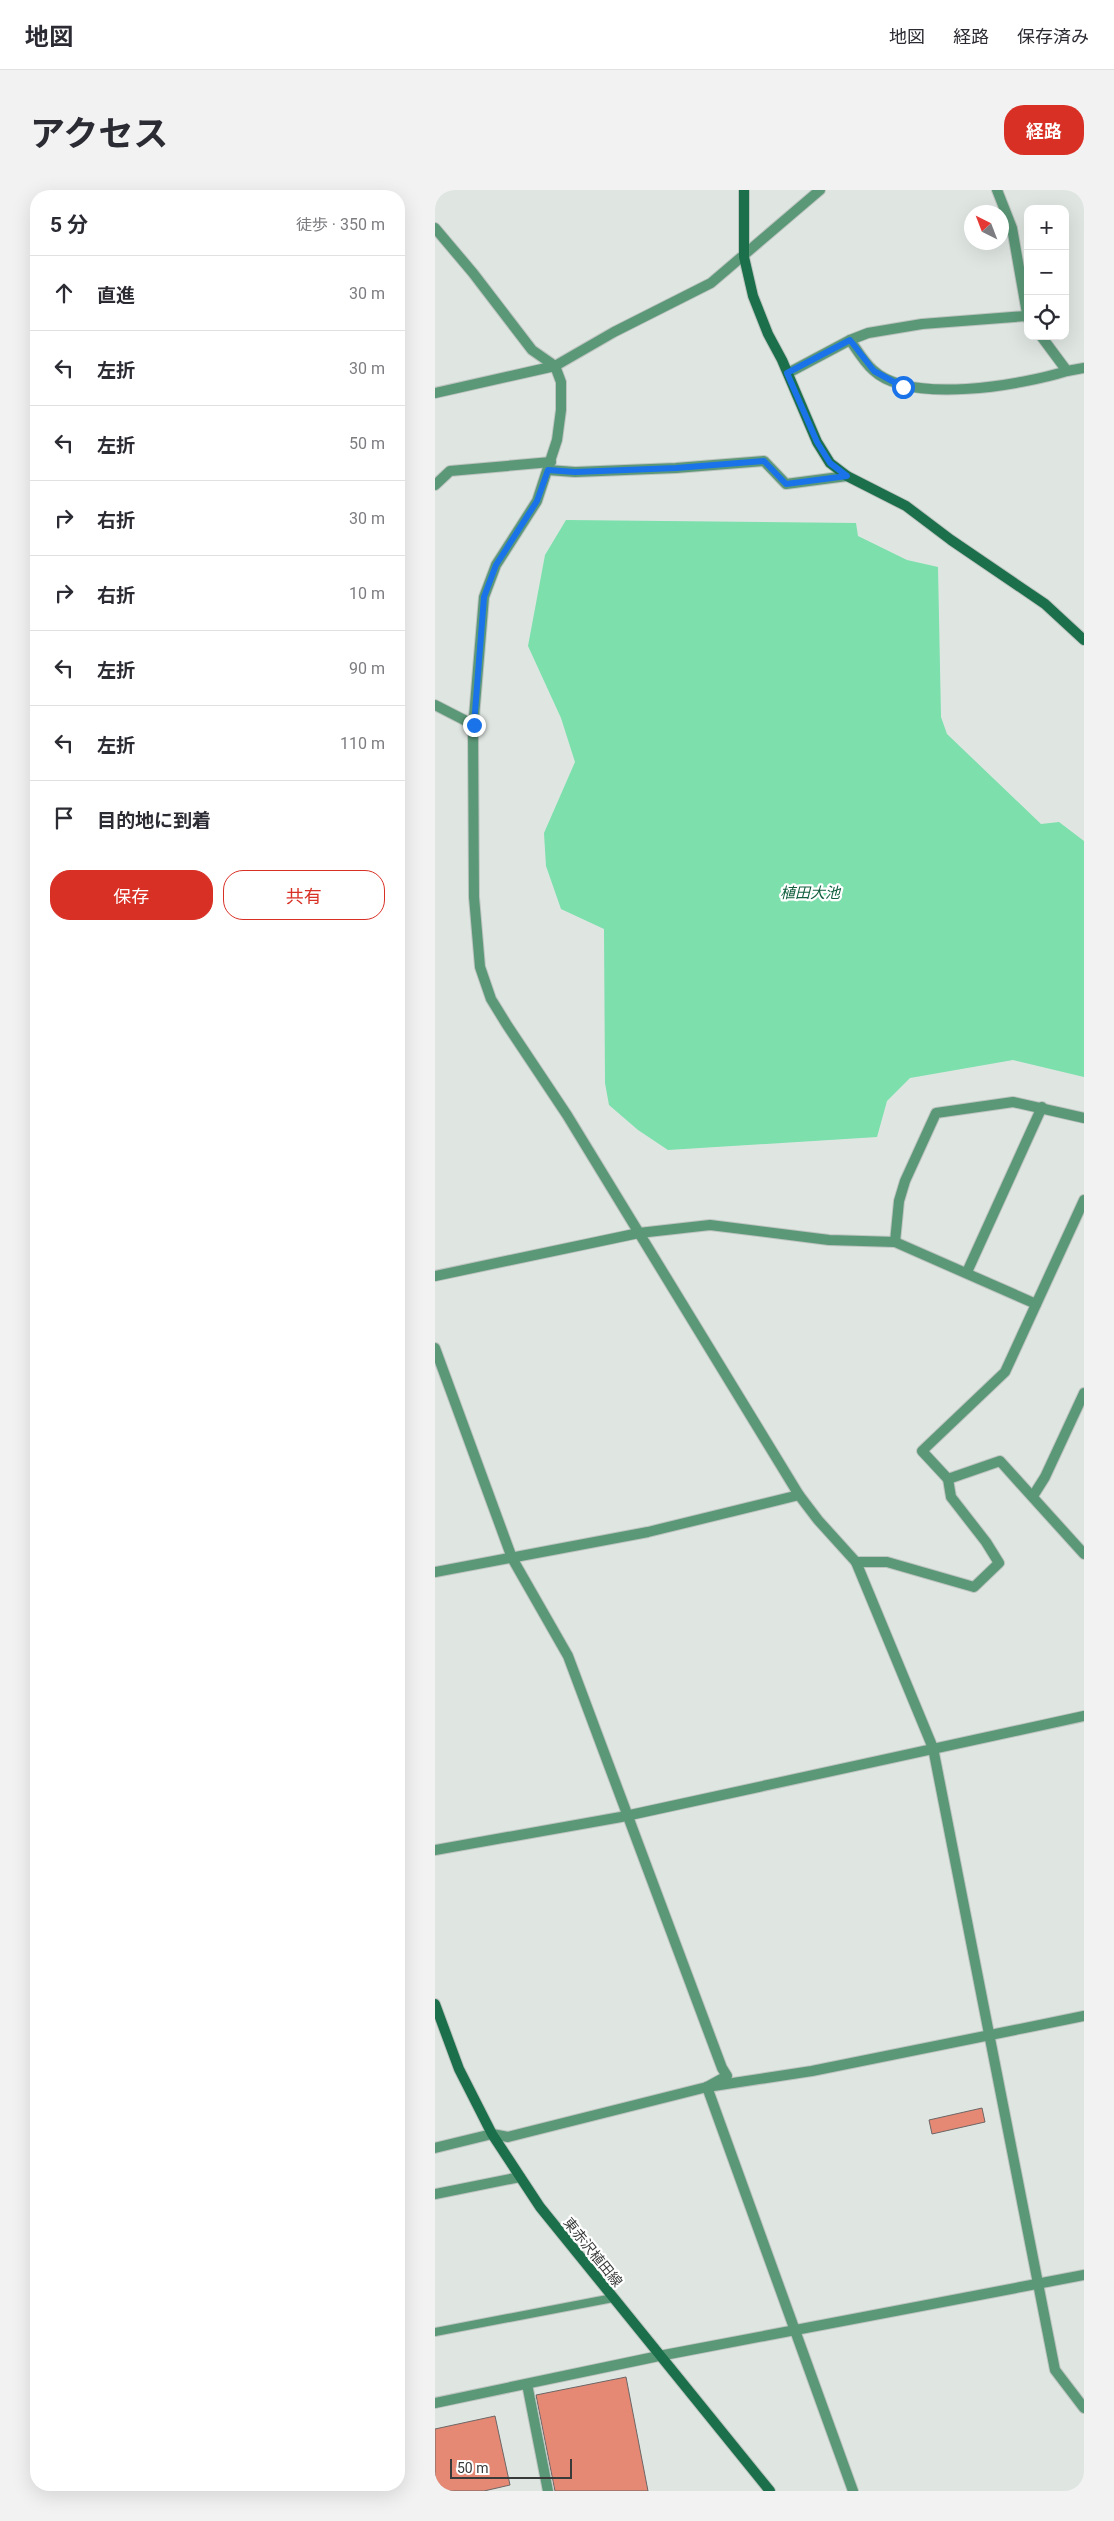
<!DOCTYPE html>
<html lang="ja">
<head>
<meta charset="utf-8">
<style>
  body { margin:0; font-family:Roboto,"Noto Sans JP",sans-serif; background:#f2f2f3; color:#2b2b33 }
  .controls { position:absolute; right:15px; top:15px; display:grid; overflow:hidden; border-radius:10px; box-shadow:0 5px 20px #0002 }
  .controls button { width:45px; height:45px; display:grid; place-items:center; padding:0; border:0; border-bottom:1px solid #e1e1e2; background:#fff; color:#2b2b33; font:25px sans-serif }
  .compass { position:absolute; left:529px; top:15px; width:45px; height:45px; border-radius:50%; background:#fff; box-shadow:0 5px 20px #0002; rotate:318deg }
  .scale { position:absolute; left:15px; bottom:12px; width:122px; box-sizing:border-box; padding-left:5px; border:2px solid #383b39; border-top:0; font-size:14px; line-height:18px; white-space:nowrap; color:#383b39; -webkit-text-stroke:4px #fff; paint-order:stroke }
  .stop { position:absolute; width:15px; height:15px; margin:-11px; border:4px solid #1a73e8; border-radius:50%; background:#fff }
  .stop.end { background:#1a73e8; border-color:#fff; box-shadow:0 1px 5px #0008 }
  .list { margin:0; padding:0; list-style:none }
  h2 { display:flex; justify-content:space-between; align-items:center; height:65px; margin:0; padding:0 20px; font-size:21px }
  h2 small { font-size:16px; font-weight:400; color:#7c7c81 }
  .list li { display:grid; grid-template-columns:32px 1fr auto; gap:15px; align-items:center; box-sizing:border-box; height:75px; padding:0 20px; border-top:1px solid #e1e1e2 }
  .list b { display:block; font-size:19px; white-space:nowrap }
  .list em { font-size:16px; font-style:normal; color:#7c7c81 }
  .actions { display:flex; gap:10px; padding:15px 20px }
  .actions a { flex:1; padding:11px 0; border:1px solid #d93025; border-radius:20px; text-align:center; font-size:18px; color:#d93025 }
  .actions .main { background:#d93025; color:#fff }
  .icon { flex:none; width:28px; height:28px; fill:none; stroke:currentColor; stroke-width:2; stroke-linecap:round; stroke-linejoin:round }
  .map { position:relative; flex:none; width:649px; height:2301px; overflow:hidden; border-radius:20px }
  header { display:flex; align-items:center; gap:30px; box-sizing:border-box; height:70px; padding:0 25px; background:#fff; border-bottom:1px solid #e1e1e2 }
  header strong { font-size:24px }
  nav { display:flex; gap:28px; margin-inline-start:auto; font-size:18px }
  .intro { display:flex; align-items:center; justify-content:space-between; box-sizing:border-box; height:120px; padding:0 30px }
  h1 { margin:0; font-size:35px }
  .button { padding:12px 22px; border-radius:20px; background:#d93025; color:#fff; font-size:18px; font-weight:700 }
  main { display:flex; gap:30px; padding:0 30px }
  aside { flex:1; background:#fff; border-radius:20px; box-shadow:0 5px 20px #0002 }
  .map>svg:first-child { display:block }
  .water { fill:#7cdfac }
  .building { fill:#e58874; stroke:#6d6665 }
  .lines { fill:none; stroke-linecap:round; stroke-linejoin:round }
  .lane-casing { stroke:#bec4c0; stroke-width:10 }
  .street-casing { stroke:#bec4c0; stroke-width:12 }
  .secondary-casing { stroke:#bec4c0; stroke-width:12 }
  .lane { stroke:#5b9878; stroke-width:8 }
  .street { stroke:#5b9878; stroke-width:10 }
  .secondary { stroke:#1b6f4a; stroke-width:10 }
  .route { stroke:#1a73e8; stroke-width:6 }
  .labels { text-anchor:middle; stroke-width:4.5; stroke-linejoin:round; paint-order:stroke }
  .street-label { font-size:14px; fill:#383b39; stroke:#fff }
  .water-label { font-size:15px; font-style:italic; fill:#125f3e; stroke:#fff }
</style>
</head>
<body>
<header>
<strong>地図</strong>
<nav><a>地図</a><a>経路</a><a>保存済み</a></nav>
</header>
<div class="intro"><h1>アクセス</h1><a class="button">経路</a></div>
<main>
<aside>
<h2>5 分<small>徒歩 · 350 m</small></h2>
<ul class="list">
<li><svg class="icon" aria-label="ahead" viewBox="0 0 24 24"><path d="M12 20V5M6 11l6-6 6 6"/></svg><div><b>直進</b></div><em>30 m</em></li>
<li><svg class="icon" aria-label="left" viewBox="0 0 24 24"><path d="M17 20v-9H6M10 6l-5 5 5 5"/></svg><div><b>左折</b></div><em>30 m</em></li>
<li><svg class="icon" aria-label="left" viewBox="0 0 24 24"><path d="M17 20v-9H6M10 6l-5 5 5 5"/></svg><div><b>左折</b></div><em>50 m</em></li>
<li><svg class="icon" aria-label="right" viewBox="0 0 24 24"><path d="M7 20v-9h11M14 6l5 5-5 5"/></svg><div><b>右折</b></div><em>30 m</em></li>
<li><svg class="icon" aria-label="right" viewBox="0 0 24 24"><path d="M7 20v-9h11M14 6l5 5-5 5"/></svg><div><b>右折</b></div><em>10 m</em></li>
<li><svg class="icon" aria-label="left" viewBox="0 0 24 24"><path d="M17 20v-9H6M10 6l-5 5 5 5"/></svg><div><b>左折</b></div><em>90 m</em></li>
<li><svg class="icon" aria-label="left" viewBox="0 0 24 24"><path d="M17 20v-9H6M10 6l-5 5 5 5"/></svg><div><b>左折</b></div><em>110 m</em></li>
<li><svg class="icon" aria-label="arrive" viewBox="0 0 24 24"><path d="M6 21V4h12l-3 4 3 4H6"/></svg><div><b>目的地に到着</b></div></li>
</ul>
<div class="actions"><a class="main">保存</a><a>共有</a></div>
</aside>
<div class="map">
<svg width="649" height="2301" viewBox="0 0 649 2301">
  <rect width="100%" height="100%" fill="#dfe6e2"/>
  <!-- water -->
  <polygon class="water" points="131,330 421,333 423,346 472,370 503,377 506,527 512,544 606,634 624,632 649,651 649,887 578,870 475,888 452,911 442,947 233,960 203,940 174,915 170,893 169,739 126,719 111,676 109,643 140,572 126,528 93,456 110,365"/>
  <!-- building -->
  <g class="building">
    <polygon points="547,1918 550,1932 497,1944 494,1930"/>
    <polygon points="191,2187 213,2301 120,2301 101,2205"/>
    <polygon points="60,2226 75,2295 49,2301 0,2301 0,2239"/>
  </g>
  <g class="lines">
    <defs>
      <polyline id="lane" points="0,2142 178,2108"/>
      <g id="street">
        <polyline points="562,0 577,38 593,129"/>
        <polyline points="0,38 38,83 97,160 120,176 126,192 126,220 122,250 102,311 61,375 49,407 38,539 39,707 45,777 56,809 72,835 132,925 364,1305 383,1330 421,1372 498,1558 620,2180 649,2218"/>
        <polyline points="606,146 632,181 649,178"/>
        <path d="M415,150C422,160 429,172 438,180C475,215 587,195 632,181"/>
        <polyline points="353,183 415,150 433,143 487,134 591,126"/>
        <polyline points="0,203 120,176 179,142 276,93 385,0"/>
        <polyline points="113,280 140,282 241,278 329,271 351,294 412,286"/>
        <polyline points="0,295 15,281 116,272"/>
        <polyline points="0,515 39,535"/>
        <polyline points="460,1052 464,1011 470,991 501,923 578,912 649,928"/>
        <polyline points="532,1082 607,917"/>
        <polyline points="0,1086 204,1043 275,1035 394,1050 460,1052 601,1114"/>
        <polyline points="0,1158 77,1368 133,1466 287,1878 292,1886 272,1897"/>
        <polyline points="513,1289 565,1271 649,1364"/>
        <polyline points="598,1306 610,1287 649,1203"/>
        <polyline points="421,1372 452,1372 539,1397 564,1373 551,1352 516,1307 513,1289 487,1261 570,1182 649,1010"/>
        <polyline points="0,1382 213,1342 364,1305"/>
        <polyline points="0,1660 186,1627 649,1526"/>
        <polyline points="272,1897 418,2301"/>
        <polyline points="0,1958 57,1944 73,1947 272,1897 377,1881 649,1826"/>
        <polyline points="0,2004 85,1987"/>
        <polyline points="92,2194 113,2301"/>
        <polyline points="0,2213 224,2166 649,2085"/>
      </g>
      <g id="secondary">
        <polyline points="309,0 309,67 318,106 333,144 347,170 382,252 395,273 412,286 471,316 516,350 610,414 649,450"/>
        <polyline points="0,1814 24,1879 57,1944 105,2017 335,2301"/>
      </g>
    </defs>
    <!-- lane casing -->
    <use href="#lane" class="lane-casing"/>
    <!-- street casing -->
    <use href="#street" class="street-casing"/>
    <!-- secondary casing -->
    <use href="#secondary" class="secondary-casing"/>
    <!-- lane -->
    <use href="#lane" class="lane"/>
    <!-- street -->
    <use href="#street" class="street"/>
    <!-- secondary -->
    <use href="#secondary" class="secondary"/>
  </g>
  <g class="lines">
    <!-- route -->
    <polyline class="route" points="39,535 49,407 61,375 102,311 113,280 140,282 241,278 329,271 351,294 412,286 395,273 382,252 352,183 415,150 439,181 468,197"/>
  </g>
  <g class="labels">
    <!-- street labels -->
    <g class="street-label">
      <text transform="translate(158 2062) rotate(51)" y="5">東赤沢植田線</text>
    </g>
    <!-- water labels -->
    <g class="water-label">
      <text x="375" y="708">植田大池</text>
    </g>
  </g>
</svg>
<div class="controls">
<button>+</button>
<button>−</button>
<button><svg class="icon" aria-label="locate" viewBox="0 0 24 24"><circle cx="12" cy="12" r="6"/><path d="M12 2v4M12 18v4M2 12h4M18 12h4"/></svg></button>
</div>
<svg class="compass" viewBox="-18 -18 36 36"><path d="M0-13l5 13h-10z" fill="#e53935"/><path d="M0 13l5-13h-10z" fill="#7c7c81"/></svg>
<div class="scale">50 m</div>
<div class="stop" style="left:468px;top:197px"></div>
<div class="stop end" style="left:39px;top:535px"></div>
</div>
</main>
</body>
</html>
